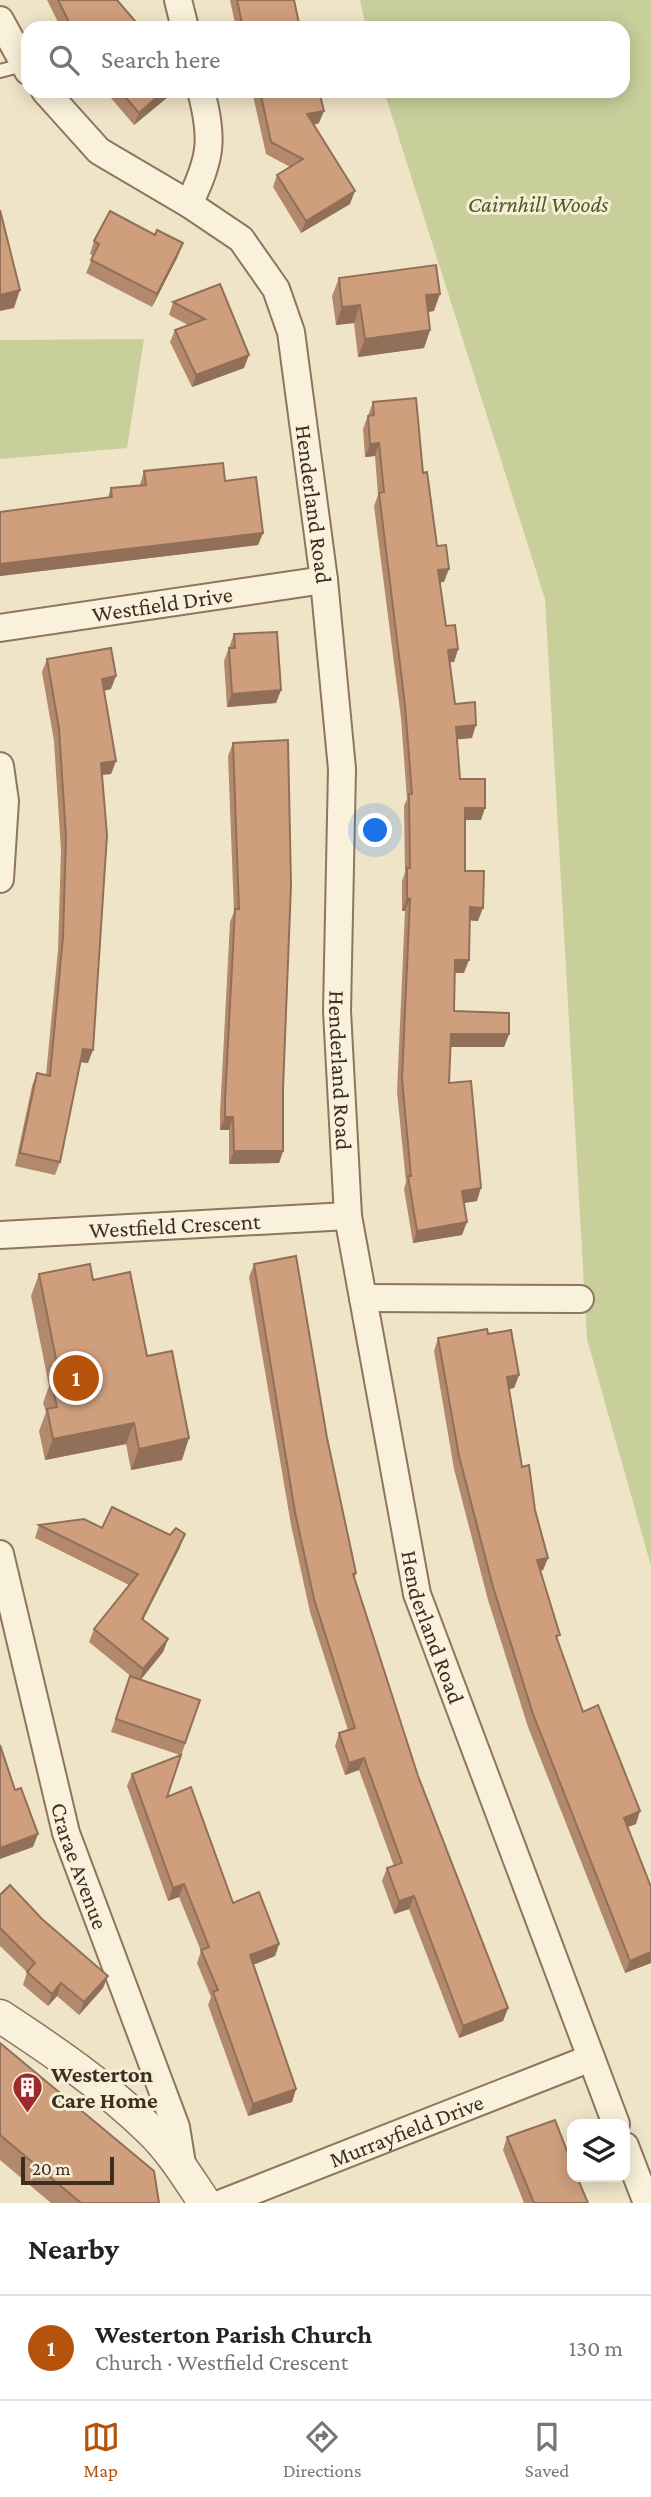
<!DOCTYPE html>
<html lang="en">
<head>
<meta charset="utf-8">
<style>
  body { margin:0; font-family:"Crimson Pro",serif; background:#f6f6f6; color:#222 }
  .controls { position:absolute; right:21px; bottom:21px; display:grid; overflow:hidden; border-radius:14px; box-shadow:0 4px 18px #0003 }
  .controls button { width:63px; height:63px; display:grid; place-items:center; padding:0; border:0; border-bottom:2px solid #e0e0e0; background:#fff; color:#222; font:35px sans-serif }
  .scale { position:absolute; left:21px; bottom:18px; width:93px; box-sizing:border-box; padding-left:7px; border:4px solid #3d2e20; border-top:0; font-size:19px; line-height:24px; white-space:nowrap; color:#3d2e20; -webkit-text-stroke:5px #f7eed8; paint-order:stroke }
  .you { position:absolute; left:376px; top:831px; width:24px; height:24px; margin:-18px; border:5px solid #fff; border-radius:50%; background:#1a73e8; box-shadow:0 0 0 10px #1a73e833 }
  .badge { display:grid; place-items:center; width:46px; height:46px; border-radius:50%; background:#b45309; color:#fff; font-size:23px; font-weight:700 }
  .pin { position:absolute; translate:-50% -50%; border:4px solid #fff; box-shadow:0 2px 7px #0006 }
  .list { margin:0; padding:0; list-style:none }
  h2 { display:flex; justify-content:space-between; align-items:center; height:91px; margin:0; padding:0 28px; font-size:30px }
  h2 small { font-size:23px; font-weight:400; color:#767676 }
  .list li { display:grid; grid-template-columns:46px 1fr auto; gap:21px; align-items:center; box-sizing:border-box; height:105px; padding:0 28px; border-top:2px solid #e0e0e0 }
  .list b { display:block; font-size:26px; white-space:nowrap }
  .list p { margin:0; font-size:23px; white-space:nowrap; color:#767676 }
  .list em { font-size:23px; font-style:normal; color:#767676 }
  .icon { flex:none; width:38px; height:38px; fill:none; stroke:currentColor; stroke-width:2; stroke-linecap:round; stroke-linejoin:round }
  .map { position:relative; flex:none; width:651px; height:2203px; overflow:hidden }
  .search { position:absolute; background:#fff; box-shadow:0 4px 18px #0003; left:21px; right:21px; top:21px; height:77px; display:flex; align-items:center; gap:18px; box-sizing:border-box; padding:0 24px; border-radius:21px; color:#767676; font-size:26px }
  .sheet { height:196px; background:#fff }
  nav { display:flex; justify-content:space-around; align-items:center; box-sizing:border-box; height:98px; border-top:2px solid #e0e0e0; background:#fff; font-size:19px; color:#767676 }
  nav a { display:grid; justify-items:center; gap:4px }
  nav .on { color:#b45309 }
  .map>svg:first-child { display:block }
  .green { fill:#c9cf9b }
  .lines { fill:none; stroke-linecap:round; stroke-linejoin:round }
  .service-casing { stroke:#8d765c; stroke-width:16 }
  .minor-casing { stroke:#8d765c; stroke-width:30 }
  .tertiary-casing { stroke:#8d765c; stroke-width:35 }
  .service { stroke:#faf1dc; stroke-width:12 }
  .minor { stroke:#faf1dc; stroke-width:26 }
  .tertiary { stroke:#faf1dc; stroke-width:32 }
  .wall { fill:#b2896c }
  .shaded-wall { fill:#916f58 }
  .building { fill:#cf9f7d; stroke:#916f58; stroke-width:2 }
  .labels { text-anchor:middle; stroke-width:6; stroke-linejoin:round; paint-order:stroke }
  .park-label { font-size:23px; font-style:italic; fill:#4d5a26; stroke:#f7eed8 }
  .street-label { font-size:23px; fill:#3d2e20; stroke:#f7eed8 }
  .poi-label { font-size:23px; font-weight:bold; fill:#3d2e20; stroke:#f7eed8; text-anchor:start }
</style>
</head>
<body>
<div class="map">
<svg width="651" height="2203" viewBox="0 0 651 2203">
  <rect width="100%" height="100%" fill="#f0e4c8"/>
  <!-- green -->
  <g class="green">
    <polygon points="360,0 651,0 651,1566 587,1339 545,599 384,91 623,91 623,28 366,28"/>
    <polygon points="144,339 127,448 0,459 0,340"/>
  </g>
  <g class="lines">
    <defs>
      <polyline id="service" points="0,71 23,65"/>
      <g id="minor">
        <polyline points="178,0 185,28"/>
        <polyline points="0,20 28,71"/>
        <path id="s1" d="M45,91L99,151L189,204L241,239L276,289L291,332L324,580L342,769L337,1011L348,1216L363,1298L417,1594L616,2124"/>
        <path d="M189,204C211,158 214,140 201,91"/>
        <path id="s2" d="M0,628L324,580"/>
        <polyline points="0,766 5,801 0,879"/>
        <path id="s3" d="M0,1235L348,1216"/>
        <polyline points="363,1298 580,1299"/>
        <path id="s4" d="M0,1554L66,1833L176,2127L183,2170"/>
        <polyline points="625,2146 647,2203"/>
        <path id="s5" d="M222,2203L591,2058"/>
      </g>
      <path id="tertiary" d="M0,2016C52,2050 106,2087 150,2130C172,2151 188,2178 205,2203"/>
    </defs>
    <!-- service casing -->
    <use href="#service" class="service-casing"/>
    <!-- minor casing -->
    <use href="#minor" class="minor-casing"/>
    <!-- tertiary casing -->
    <use href="#tertiary" class="tertiary-casing"/>
    <!-- service -->
    <use href="#service" class="service"/>
    <!-- minor -->
    <use href="#minor" class="minor"/>
    <!-- tertiary -->
    <use href="#tertiary" class="tertiary"/>
  </g>
  <!-- wall -->
  <g class="wall">
    <polygon points="47,0 117,0 141,28 61,28"/>
    <polygon points="230,0 294,0 300,28 236,28"/>
    <polygon points="105,91 170,91 169,96 134,125"/>
    <polygon points="252,91 319,91 319,123 314,125 350,204 301,233 273,187 277,175 290,167 266,154"/>
    <polygon points="155,235 178,256 152,307 86,273 93,256 90,254 94,241"/>
    <polygon points="339,278 434,311 428,312 430,330 424,348 358,357 354,323 336,325 332,296"/>
    <polygon points="220,284 244,368 192,387 170,342 175,330 188,325 169,315 173,302"/>
    <polygon points="373,402 423,473 444,582 440,582 446,626 458,649 454,662 449,662 455,704 472,738 457,739 460,779 481,820 465,820 465,871 478,921 470,920 464,973 455,973 454,1011 509,1034 504,1047 451,1047 449,1083 477,1201 464,1203 462,1235 413,1243 404,1189 406,1182 397,1092 405,911 402,911 402,881 405,872 404,806 407,799 401,718 374,506 378,495 375,456 365,457 363,429"/>
    <polygon points="144,471 225,481 263,533 258,545 0,576 0,512 108,497 111,488 140,485"/>
    <polygon points="234,634 281,690 276,703 227,707 224,661"/>
    <polygon points="47,659 111,689 103,691 116,761 111,774 102,775 88,1063 81,1062 60,1162 55,1175 15,1166 32,1086 37,1073 46,1075 58,950 61,850 54,741 42,672"/>
    <polygon points="233,743 283,1089 283,1151 279,1163 229,1164 229,1130 220,1130 220,1113 230,922 234,912 228,756"/>
    <polygon points="254,1264 327,1438 356,1573 355,1578 418,1776 508,2008 503,2021 459,2038 409,1909 394,1914 382,1881 387,1868 394,1866 359,1770 345,1775 335,1746 339,1733 348,1730 310,1612 291,1525 249,1277"/>
    <polygon points="39,1274 93,1280 147,1356 182,1460 131,1470 126,1444 45,1460 39,1431 46,1412 43,1403 49,1386 31,1296"/>
    <polygon points="488,1334 519,1375 514,1388 509,1389 522,1467 535,1510 548,1558 543,1570 540,1571 558,1641 583,1712 636,1824 628,1827 651,1887 651,1963 625,1973 528,1727 488,1600 454,1469 434,1351 438,1338"/>
    <polygon points="39,1525 102,1528 180,1547 143,1620 168,1639 163,1652 140,1680 200,1700 167,1797 233,1903 279,1944 275,1956 253,1965 296,2089 292,2102 248,2116 208,2005 211,1997 197,1963 201,1951 179,1897 168,1901 127,1786 132,1774 180,1755 111,1732 130,1676 133,1678 89,1642 94,1629 129,1585 35,1538"/>
    <polygon points="0,1895 42,1919 108,1976 103,1988 79,2015 57,1996 48,2006 23,1985 27,1972 0,1946"/>
    <polygon points="0,2043 159,2203 51,2203 0,2160"/>
    <polygon points="507,2137 588,2203 524,2203 503,2150"/>
  </g>
  <!-- shaded-wall -->
  <g class="shaded-wall">
    <polygon points="164,91 170,91 169,96 134,125 139,113"/>
    <polygon points="324,111 319,123 302,127 307,114"/>
    <polygon points="355,191 350,204 301,233 306,221"/>
    <polygon points="183,243 178,256 152,307 157,294"/>
    <polygon points="20,290 14,308 0,311 0,295"/>
    <polygon points="440,294 434,311 419,313 426,295"/>
    <polygon points="360,305 354,323 336,325 342,307"/>
    <polygon points="430,330 424,348 358,357 365,339"/>
    <polygon points="249,355 244,368 192,387 196,375"/>
    <polygon points="379,443 375,456 365,457 370,444"/>
    <polygon points="263,533 258,545 0,576 0,564"/>
    <polygon points="449,569 444,582 434,583 438,570"/>
    <polygon points="458,649 454,662 443,663 448,650"/>
    <polygon points="116,676 111,689 97,692 102,679"/>
    <polygon points="281,690 276,703 227,707 232,694"/>
    <polygon points="476,725 472,738 451,740 456,727"/>
    <polygon points="116,761 111,774 96,775 101,763"/>
    <polygon points="465,808 485,808 481,820 460,820"/>
    <polygon points="407,898 410,899 405,911 402,911"/>
    <polygon points="470,907 483,908 478,921 466,920"/>
    <polygon points="455,960 469,960 464,973 451,973"/>
    <polygon points="451,1034 509,1034 504,1047 447,1047"/>
    <polygon points="83,1049 93,1050 88,1063 79,1062"/>
    <polygon points="225,1117 233,1117 229,1130 220,1130"/>
    <polygon points="234,1151 283,1151 279,1163 229,1164"/>
    <polygon points="481,1188 477,1201 457,1204 462,1191"/>
    <polygon points="467,1222 462,1235 413,1243 417,1231"/>
    <polygon points="519,1375 514,1388 502,1390 507,1377"/>
    <polygon points="134,1423 126,1444 45,1460 53,1439"/>
    <polygon points="189,1438 182,1460 131,1470 139,1449"/>
    <polygon points="185,1534 180,1547 137,1631 142,1619"/>
    <polygon points="548,1558 543,1570 533,1573 537,1560"/>
    <polygon points="168,1639 163,1652 139,1682 143,1669"/>
    <polygon points="364,1758 359,1770 345,1775 349,1763"/>
    <polygon points="640,1811 636,1824 619,1830 624,1818"/>
    <polygon points="38,1834 33,1847 0,1859 0,1848"/>
    <polygon points="184,1884 179,1897 168,1901 173,1888"/>
    <polygon points="414,1896 409,1909 394,1914 399,1901"/>
    <polygon points="279,1944 275,1956 245,1968 250,1955"/>
    <polygon points="651,1952 651,1963 625,1973 630,1961"/>
    <polygon points="108,1976 103,1988 79,2015 84,2002"/>
    <polygon points="61,1983 57,1996 48,2006 52,1994"/>
    <polygon points="508,2008 503,2021 459,2038 463,2026"/>
    <polygon points="296,2089 292,2102 248,2116 253,2104"/>
  </g>
  <!-- building -->
  <g class="building">
    <polygon points="58,0 117,0 141,28 72,28"/>
    <polygon points="237,0 294,0 300,28 243,28"/>
    <polygon points="120,91 164,91 139,113"/>
    <polygon points="260,91 319,91 324,111 307,114 355,191 306,221 277,175 303,159 271,142"/>
    <polygon points="0,210 20,290 0,295"/>
    <polygon points="110,211 155,235 157,230 183,243 157,294 91,260 99,244 94,241"/>
    <polygon points="436,265 440,294 426,295 430,330 365,339 360,305 342,307 339,278"/>
    <polygon points="220,284 249,355 196,375 175,330 205,319 173,302"/>
    <polygon points="416,398 423,473 427,472 437,546 446,545 449,569 438,570 446,626 455,625 458,649 448,650 455,704 475,702 476,725 456,727 460,779 485,779 485,808 465,808 465,871 484,871 483,908 470,907 469,960 455,960 454,1011 509,1013 509,1034 451,1034 449,1083 471,1081 481,1188 462,1191 467,1222 417,1231 408,1176 411,1176 402,1079 410,899 407,898 407,868 410,868 409,794 412,794 405,705 379,493 384,492 379,443 370,444 368,416 374,415 373,402"/>
    <polygon points="223,463 225,481 256,477 263,533 0,564 0,512 112,497 111,488 146,485 144,471"/>
    <polygon points="277,632 281,690 232,694 229,648 235,648 234,634"/>
    <polygon points="111,648 116,676 102,679 116,761 101,763 107,835 93,1050 83,1049 60,1162 20,1153 37,1073 50,1076 63,937 66,837 59,728 47,659"/>
    <polygon points="288,740 291,885 283,1089 283,1151 234,1151 233,1117 225,1117 225,1100 235,909 239,909 233,743"/>
    <polygon points="296,1256 327,1438 356,1573 353,1574 418,1776 508,2008 463,2026 414,1896 399,1901 387,1868 402,1863 364,1758 349,1763 339,1733 355,1728 314,1599 295,1512 254,1264"/>
    <polygon points="90,1264 93,1280 130,1272 147,1356 172,1351 189,1438 139,1449 134,1423 53,1439 47,1409 57,1407 51,1381 60,1379 39,1274"/>
    <polygon points="487,1329 488,1334 511,1330 519,1375 507,1377 522,1467 529,1465 535,1510 548,1558 537,1560 560,1635 556,1636 583,1712 598,1705 640,1811 624,1818 651,1887 651,1952 630,1961 533,1714 493,1587 459,1456 438,1338"/>
    <polygon points="112,1507 170,1535 176,1528 185,1534 142,1619 168,1639 143,1669 94,1629 138,1574 39,1525 84,1519 102,1528"/>
    <polygon points="130,1676 200,1700 185,1743 116,1719"/>
    <polygon points="0,1745 15,1790 21,1788 38,1834 0,1848"/>
    <polygon points="181,1755 167,1797 191,1787 233,1903 259,1892 279,1944 250,1955 296,2089 253,2104 213,1992 218,1990 201,1950 209,1947 184,1884 173,1888 132,1774"/>
    <polygon points="10,1885 42,1919 108,1976 84,2002 61,1983 52,1994 27,1972 35,1963 0,1928 0,1895"/>
    <polygon points="0,2043 154,2171 159,2203 81,2203 0,2135"/>
    <polygon points="555,2120 572,2164 572,2177 577,2177 588,2203 534,2203 507,2137"/>
  </g>
  <!-- icons -->
  <defs>
    <symbol id="building-pin" viewBox="-11 -11 22 30"><path d="M0 17L-7.5 6A9.5 9.5 0 1 1 7.5 6Z" fill="#9e2a2b" stroke="#f7eed8"/><path d="M-4-6H4V6H1V3H-1V6H-4ZM-2.5-4.3h1.7v1.8h-1.7ZM.8-4.3h1.7v1.8H.8ZM-2.5-1h1.7V.8h-1.7ZM.8-1h1.7V.8H.8Z" fill="#fff"/></symbol>
  </defs>
  <g fill-rule="evenodd">
    <use href="#building-pin" x="10" y="2070" width="35" height="47"/>
  </g>
  <g class="labels">
    <!-- park labels -->
    <g class="park-label">
      <text x="538" y="212">Cairnhill Woods</text>
    </g>
    <!-- street labels -->
    <g class="street-label">
      <text dy="8" stroke="none"><textPath href="#s1" startOffset="528">Henderland Road</textPath></text>
      <text dy="8" stroke="none"><textPath href="#s2" startOffset="164">Westfield Drive</textPath></text>
      <text dy="8" stroke="none"><textPath href="#s1" startOffset="1096">Henderland Road</textPath></text>
      <text dy="8" stroke="none"><textPath href="#s3" startOffset="175">Westfield Crescent</textPath></text>
      <text dy="8" stroke="none"><textPath href="#s1" startOffset="1662">Henderland Road</textPath></text>
      <text dy="8" stroke="none"><textPath href="#s4" startOffset="322">Crarae Avenue</textPath></text>
      <text dy="8" stroke="none"><textPath href="#s5" startOffset="198">Murrayfield Drive</textPath></text>
    </g>
    <!-- poi labels -->
    <g class="poi-label">
      <text x="51" y="2082">Westerton<tspan x="51" dy="26">Care Home</tspan></text>
    </g>
  </g>
</svg>
<div class="controls">
<button><svg class="icon" aria-label="layers" viewBox="0 0 24 24"><path d="M12 4l9 5-9 5-9-5zM3 14l9 5 9-5"/></svg></button>
</div>
<div class="scale">20 m</div>
<div class="you"></div>
<div class="pin badge" style="left:76px;top:1378px">1</div>
<div class="search"><svg class="icon" aria-label="search" viewBox="0 0 24 24"><circle cx="10" cy="10" r="6"/><path d="M15 15l6 6"/></svg>Search here</div>
</div>
<section class="sheet">
<h2>Nearby<small></small></h2>
<ul class="list">
<li><span class="badge">1</span><div><b>Westerton Parish Church</b><p>Church · Westfield Crescent</p></div><em>130 m</em></li>
</ul>
</section>
<nav>
<a class="on"><svg class="icon" aria-label="map" viewBox="0 0 24 24"><path d="M3 6l6-2 6 2 6-2v14l-6 2-6-2-6 2zM9 4v14M15 6v14"/></svg>Map</a>
<a><svg class="icon" aria-label="directions" viewBox="0 0 24 24"><path d="M12 3l9 9-9 9-9-9zM9 14v-3h6M13 9l2 2-2 2"/></svg>Directions</a>
<a><svg class="icon" aria-label="saved" viewBox="0 0 24 24"><path d="M7 4h10v16l-5-4-5 4z"/></svg>Saved</a>
</nav>
</body>
</html>
